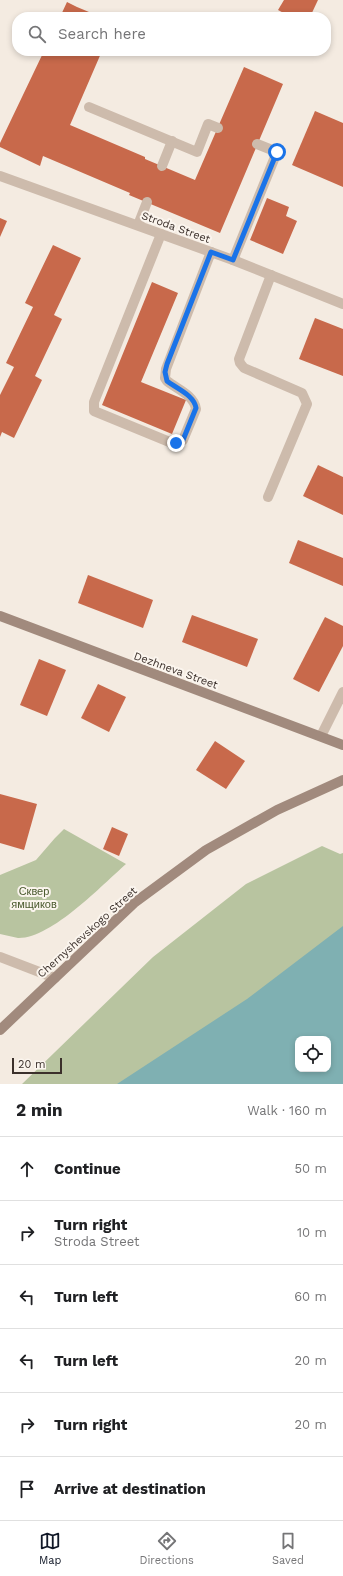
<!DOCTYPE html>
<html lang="en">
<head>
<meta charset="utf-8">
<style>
  body { margin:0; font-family:"Work Sans",sans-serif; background:#f2f2f2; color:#202124 }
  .controls { position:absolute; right:12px; bottom:12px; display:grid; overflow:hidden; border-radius:8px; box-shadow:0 2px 6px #0003 }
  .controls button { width:36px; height:36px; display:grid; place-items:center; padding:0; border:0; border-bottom:1px solid #e0e0e0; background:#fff; color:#202124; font:20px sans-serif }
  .scale { position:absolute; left:12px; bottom:10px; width:50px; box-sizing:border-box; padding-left:4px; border:2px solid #3b302b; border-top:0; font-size:11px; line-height:14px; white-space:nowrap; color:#3b302b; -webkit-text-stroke:3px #fbf5ee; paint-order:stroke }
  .stop { position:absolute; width:12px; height:12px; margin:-9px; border:3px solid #1a73e8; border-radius:50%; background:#fff }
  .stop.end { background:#1a73e8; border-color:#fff; box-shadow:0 1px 4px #0008 }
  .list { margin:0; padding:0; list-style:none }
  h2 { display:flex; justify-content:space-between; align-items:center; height:52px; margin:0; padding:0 16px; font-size:17px }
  h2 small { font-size:13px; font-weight:400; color:#757577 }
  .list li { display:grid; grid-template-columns:26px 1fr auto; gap:12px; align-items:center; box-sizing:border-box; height:64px; padding:0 16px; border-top:1px solid #e0e0e0 }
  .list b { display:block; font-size:15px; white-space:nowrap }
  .list p { margin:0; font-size:13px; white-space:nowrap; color:#757577 }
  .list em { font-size:13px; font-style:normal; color:#757577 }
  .icon { flex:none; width:22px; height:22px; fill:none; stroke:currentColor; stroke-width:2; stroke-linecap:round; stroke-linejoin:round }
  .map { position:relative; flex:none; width:343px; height:1084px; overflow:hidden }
  .search { position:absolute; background:#fff; box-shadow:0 2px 6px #0003; left:12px; right:12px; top:12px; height:44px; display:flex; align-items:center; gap:10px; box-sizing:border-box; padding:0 14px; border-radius:16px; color:#757577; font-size:15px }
  .sheet { height:436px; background:#fff }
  nav { display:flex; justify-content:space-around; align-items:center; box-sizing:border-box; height:56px; border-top:1px solid #e0e0e0; background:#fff; font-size:11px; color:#757577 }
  nav a { display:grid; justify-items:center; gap:2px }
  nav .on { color:#111827 }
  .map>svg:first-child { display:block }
  .green { fill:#b8c4a0; fill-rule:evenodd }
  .water { fill:#7fb0b2; fill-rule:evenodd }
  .building { fill:#c8694b }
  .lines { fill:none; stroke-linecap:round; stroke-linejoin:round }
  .service { stroke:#cdbbac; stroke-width:10 }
  .minor { stroke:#cdbbac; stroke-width:10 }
  .secondary { stroke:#a18a7d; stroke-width:10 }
  .route { stroke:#1a73e8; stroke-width:5 }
  .labels { text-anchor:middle; stroke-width:4; stroke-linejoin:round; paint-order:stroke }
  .street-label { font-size:11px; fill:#3b302b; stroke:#fbf5ee }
  .park-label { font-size:11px; fill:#4a5a2e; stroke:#fbf5ee }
</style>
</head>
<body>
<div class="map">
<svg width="343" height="1084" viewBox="0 0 343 1084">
  <rect width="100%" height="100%" fill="#f4ebe1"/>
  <!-- green -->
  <g class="green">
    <path d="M64,829L126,864C102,885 51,939 18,938C12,937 6,935 0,934V875L36,860L55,838Z"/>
    <path d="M322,846L340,854L343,853V1084H22L153,957L246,884ZM298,1039H328V1069H298Z"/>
  </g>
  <!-- water -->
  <path class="water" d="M343,926V1084H117L247,999ZM298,1039H328V1069H298Z"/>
  <!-- building -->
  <g class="building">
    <polygon points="284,0 318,0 310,17 291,17 278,10"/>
    <polygon points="67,2 77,7 101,17 60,17"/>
    <polygon points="44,51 102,51 70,125 145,157 145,159 195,180 244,67 283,84 220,233 129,195 130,193 43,156 40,166 0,147 0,143"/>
    <polygon points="315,111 343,123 343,187 292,165"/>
    <polygon points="267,198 289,207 286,216 297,221 283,254 250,240"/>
    <polygon points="0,218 7,221 0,237"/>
    <polygon points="53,245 81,258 54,315 62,319 35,376 42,380 14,438 2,432 0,437 0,395 14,367 6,363 33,307 25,303"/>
    <polygon points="152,282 178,293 141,382 186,400 172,434 102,405"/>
    <polygon points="315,318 343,329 343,376 299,359"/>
    <polygon points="318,465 343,477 343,515 303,496"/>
    <polygon points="298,540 343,558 343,586 289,563"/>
    <polygon points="88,575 153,600 143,628 78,603"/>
    <polygon points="192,615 258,639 247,667 182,642"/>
    <polygon points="325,617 343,626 343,646 319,692 293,679"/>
    <polygon points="39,659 66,670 47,716 20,705"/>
    <polygon points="98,684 126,697 109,732 81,718"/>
    <polygon points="215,741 245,761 226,789 196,770"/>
    <polygon points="0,794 37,804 24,850 0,843"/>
    <polygon points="112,827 128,834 119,856 103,849"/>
  </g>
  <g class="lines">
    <!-- service -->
    <g class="service">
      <polyline points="89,107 197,152 208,124 218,128"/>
      <polyline points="162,166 172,141"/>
      <polyline points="138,225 147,202"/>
      <path d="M161,234L94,402V411L172,443L180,442L183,440L196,409C194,395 177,389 167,381L165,378L166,369L211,252"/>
      <polyline points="233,260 277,152 257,144"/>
      <polyline points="268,497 307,404 302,393 244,368 240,363 239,359 271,275"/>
    </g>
    <!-- minor -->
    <g class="minor">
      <polyline points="0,176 233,260 343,304"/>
      <polyline points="321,736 343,692"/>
      <polyline points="0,957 55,978"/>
    </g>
    <!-- secondary -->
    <g class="secondary">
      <polyline points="0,616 343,745"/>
      <polyline points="0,1030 134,903 206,850 277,810 343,780"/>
    </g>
  </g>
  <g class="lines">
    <!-- route -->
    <path class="route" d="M176,443L183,440L196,408C194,395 177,389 167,381L165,372L167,364L211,252L233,260L277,152"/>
  </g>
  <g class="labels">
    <!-- street labels -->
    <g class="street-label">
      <text transform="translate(176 227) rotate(20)" y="4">Stroda Street</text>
      <text transform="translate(176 670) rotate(20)" y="4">Dezhneva Street</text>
      <text transform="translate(87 932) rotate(-42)" y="4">Chernyshevskogo Street</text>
    </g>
    <!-- park labels -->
    <g class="park-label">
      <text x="34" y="895">Сквер<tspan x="34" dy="13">ямщиков</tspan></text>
    </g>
  </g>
</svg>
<div class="controls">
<button><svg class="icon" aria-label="locate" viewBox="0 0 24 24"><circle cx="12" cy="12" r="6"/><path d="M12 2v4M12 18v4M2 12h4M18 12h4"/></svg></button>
</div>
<div class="scale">20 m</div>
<div class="stop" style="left:277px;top:152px"></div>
<div class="stop end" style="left:176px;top:443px"></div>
<div class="search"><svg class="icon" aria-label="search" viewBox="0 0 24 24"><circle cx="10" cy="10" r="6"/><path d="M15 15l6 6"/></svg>Search here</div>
</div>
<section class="sheet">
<h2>2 min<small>Walk · 160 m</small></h2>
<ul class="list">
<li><svg class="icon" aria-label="ahead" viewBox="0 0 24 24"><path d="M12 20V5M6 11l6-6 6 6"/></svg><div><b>Continue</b></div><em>50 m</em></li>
<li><svg class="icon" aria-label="right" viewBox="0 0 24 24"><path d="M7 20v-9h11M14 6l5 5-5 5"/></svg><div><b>Turn right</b><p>Stroda Street</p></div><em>10 m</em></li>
<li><svg class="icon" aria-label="left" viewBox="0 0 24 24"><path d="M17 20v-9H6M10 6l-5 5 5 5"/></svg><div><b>Turn left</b></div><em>60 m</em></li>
<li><svg class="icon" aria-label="left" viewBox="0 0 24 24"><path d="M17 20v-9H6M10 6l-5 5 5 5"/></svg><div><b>Turn left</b></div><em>20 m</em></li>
<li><svg class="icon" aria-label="right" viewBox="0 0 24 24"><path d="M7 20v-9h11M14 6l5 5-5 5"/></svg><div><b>Turn right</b></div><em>20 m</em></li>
<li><svg class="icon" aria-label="arrive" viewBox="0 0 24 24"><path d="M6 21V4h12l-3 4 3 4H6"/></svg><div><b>Arrive at destination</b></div></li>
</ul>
</section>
<nav>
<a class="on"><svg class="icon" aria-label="map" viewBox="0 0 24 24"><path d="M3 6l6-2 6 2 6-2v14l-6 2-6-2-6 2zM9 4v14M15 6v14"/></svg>Map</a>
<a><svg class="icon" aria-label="directions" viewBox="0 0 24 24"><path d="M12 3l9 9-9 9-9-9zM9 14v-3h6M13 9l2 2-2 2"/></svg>Directions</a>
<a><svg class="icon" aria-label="saved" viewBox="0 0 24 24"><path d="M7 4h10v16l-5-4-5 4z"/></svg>Saved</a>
</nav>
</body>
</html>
